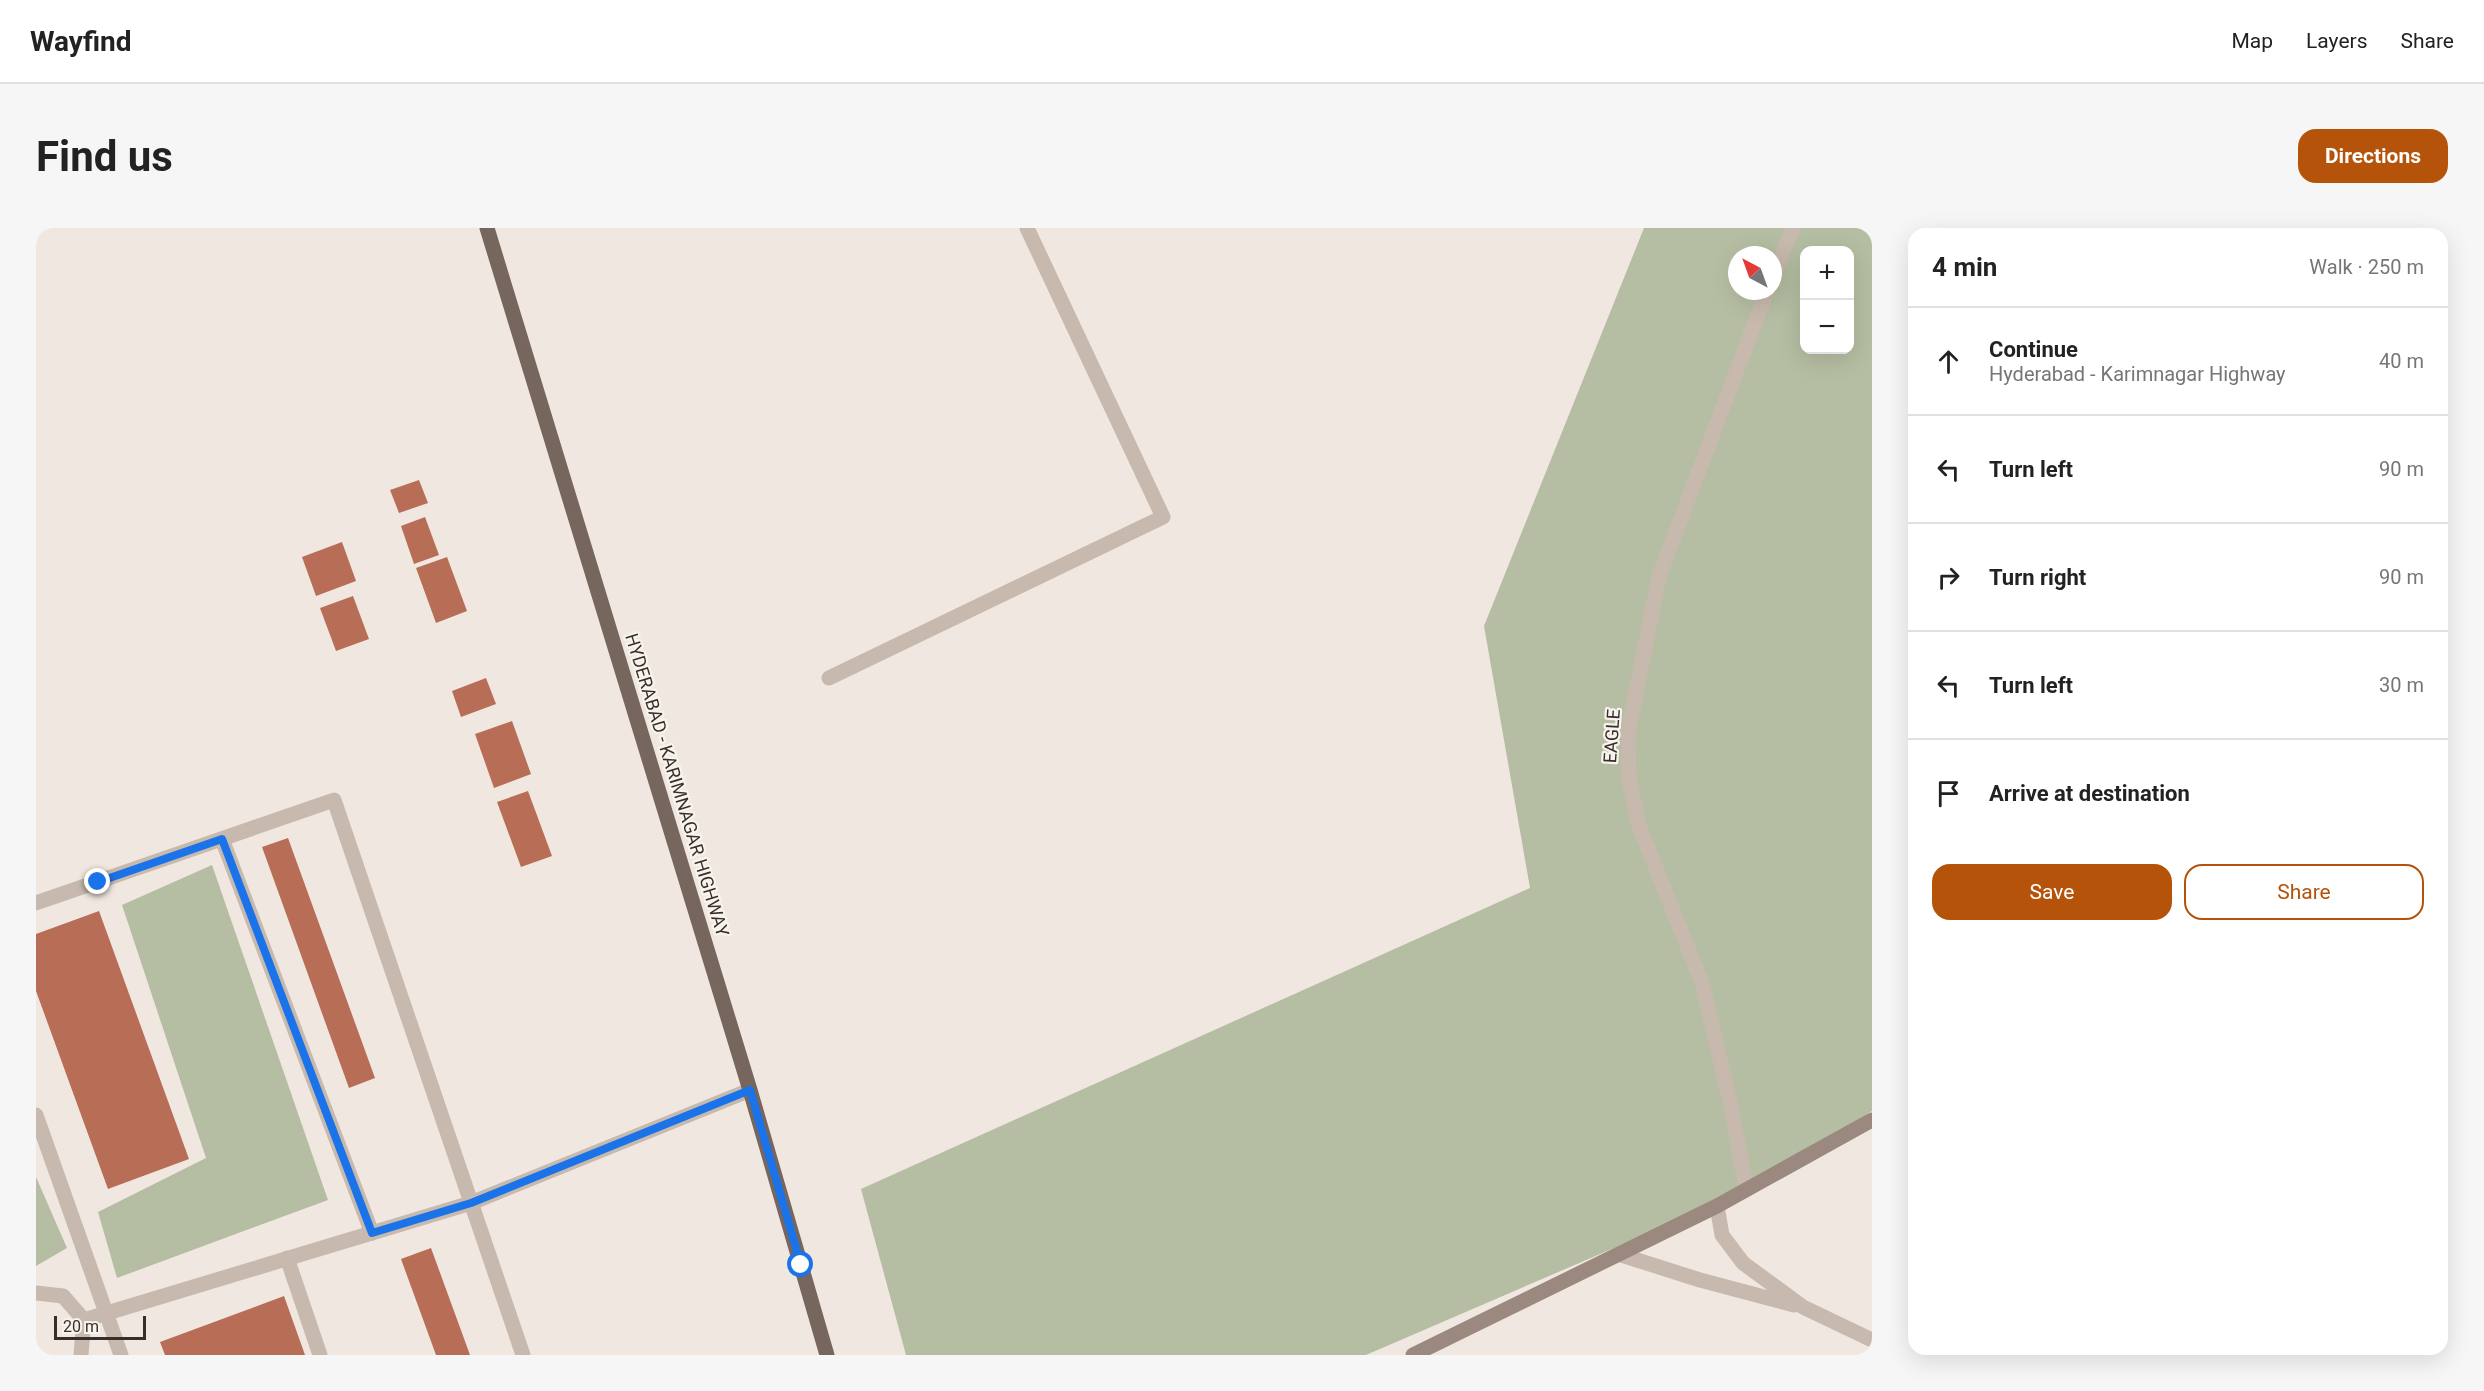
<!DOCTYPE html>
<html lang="en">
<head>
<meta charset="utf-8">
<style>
  body { margin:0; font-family:Roboto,sans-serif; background:#f6f6f6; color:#222 }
  .controls { position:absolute; right:18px; top:18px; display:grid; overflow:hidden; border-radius:12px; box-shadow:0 6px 24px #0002 }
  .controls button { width:54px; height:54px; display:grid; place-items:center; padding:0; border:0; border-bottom:2px solid #e0e0e0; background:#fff; color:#222; font:30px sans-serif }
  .compass { position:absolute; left:1692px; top:18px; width:54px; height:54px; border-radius:50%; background:#fff; box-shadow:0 6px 24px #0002; rotate:319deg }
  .scale { position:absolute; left:18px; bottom:15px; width:92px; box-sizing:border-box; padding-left:6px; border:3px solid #372e2b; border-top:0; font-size:16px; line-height:21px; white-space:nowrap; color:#372e2b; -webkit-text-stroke:4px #f8f3ec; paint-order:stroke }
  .stop { position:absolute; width:18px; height:18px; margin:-14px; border:4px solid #1a73e8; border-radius:50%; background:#fff }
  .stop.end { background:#1a73e8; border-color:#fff; box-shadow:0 2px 6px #0008 }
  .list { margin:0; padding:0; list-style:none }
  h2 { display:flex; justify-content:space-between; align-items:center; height:78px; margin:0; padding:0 24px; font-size:26px }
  h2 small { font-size:20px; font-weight:400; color:#767676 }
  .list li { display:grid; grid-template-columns:39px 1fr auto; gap:18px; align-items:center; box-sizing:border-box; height:108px; padding:0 24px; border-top:2px solid #e0e0e0 }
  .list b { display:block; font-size:22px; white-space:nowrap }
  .list p { margin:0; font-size:20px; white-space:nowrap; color:#767676 }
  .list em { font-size:20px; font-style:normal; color:#767676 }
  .actions { display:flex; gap:12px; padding:18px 24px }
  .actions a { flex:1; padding:14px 0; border:2px solid #b45309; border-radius:18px; text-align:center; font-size:21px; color:#b45309 }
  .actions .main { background:#b45309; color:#fff }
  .icon { flex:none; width:33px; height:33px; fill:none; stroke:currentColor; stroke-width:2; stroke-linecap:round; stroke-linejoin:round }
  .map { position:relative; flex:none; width:1836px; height:1127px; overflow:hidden; border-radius:18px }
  header { display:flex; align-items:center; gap:36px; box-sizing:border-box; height:84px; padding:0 30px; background:#fff; border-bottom:2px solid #e0e0e0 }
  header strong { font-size:28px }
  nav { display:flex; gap:33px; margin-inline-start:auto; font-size:21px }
  .intro { display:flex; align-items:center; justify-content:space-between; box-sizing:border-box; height:144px; padding:0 36px }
  h1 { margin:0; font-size:42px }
  .button { padding:15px 27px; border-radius:18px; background:#b45309; color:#fff; font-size:21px; font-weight:700 }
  main { display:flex; gap:36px; padding:0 36px }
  aside { flex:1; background:#fff; border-radius:18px; box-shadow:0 6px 24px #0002 }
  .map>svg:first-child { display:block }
  .green { fill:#b5bea2; fill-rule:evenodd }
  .building { fill:#b86d56 }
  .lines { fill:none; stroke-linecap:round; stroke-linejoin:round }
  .minor { stroke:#c7b9ad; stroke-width:15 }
  .tertiary { stroke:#c7b9ad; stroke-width:15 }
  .secondary { stroke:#9b887f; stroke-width:15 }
  .primary { stroke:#77665e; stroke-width:15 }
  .route { stroke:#1a73e8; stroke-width:8 }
  .labels { text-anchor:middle; stroke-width:4.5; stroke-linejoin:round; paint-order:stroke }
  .street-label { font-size:18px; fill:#372e2b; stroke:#f8f3ec }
</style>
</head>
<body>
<header>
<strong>Wayfind</strong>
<nav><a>Map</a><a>Layers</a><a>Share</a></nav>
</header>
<div class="intro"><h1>Find us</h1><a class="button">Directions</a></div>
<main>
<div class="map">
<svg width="1836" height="1127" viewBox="0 0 1836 1127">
  <rect width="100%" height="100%" fill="#f0e8e0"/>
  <!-- green -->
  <g class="green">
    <path d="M1608,0H1836V883L1708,964L1330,1127H870L825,961L1494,660L1448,398ZM1768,22H1814V122H1768ZM1701,27H1737V63H1701Z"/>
    <polygon points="176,637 292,972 81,1050 62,984 170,930 86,677"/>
    <polygon points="0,949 31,1020 0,1038"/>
  </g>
  <!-- building -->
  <g class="building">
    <polygon points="383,252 392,275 363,285 354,262"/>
    <polygon points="389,289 403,327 378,336 365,298"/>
    <polygon points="306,314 320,353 280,368 266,329"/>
    <polygon points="411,329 431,383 400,395 380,340"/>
    <polygon points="317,368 333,411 300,423 284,380"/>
    <polygon points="450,450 460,476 425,489 416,463"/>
    <polygon points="476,493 495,546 458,560 439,506"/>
    <polygon points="492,563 516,628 485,639 461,574"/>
    <polygon points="252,610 339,850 313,860 226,619"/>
    <polygon points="63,683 153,931 72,961 0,763 0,706"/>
    <polygon points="395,1020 434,1127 400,1127 365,1031"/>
    <polygon points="248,1068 269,1127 129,1127 124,1114"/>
  </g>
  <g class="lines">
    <!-- minor -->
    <g class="minor">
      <polyline points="1737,48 1757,0"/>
      <polyline points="793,450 1127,289 991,0"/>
      <polyline points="186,611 336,1005"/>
      <polyline points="0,675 298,572 487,1127"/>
      <polyline points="0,887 85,1127"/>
      <polyline points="1710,961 1695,878 1666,755 1603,598 1593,552 1592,505 1623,348 1731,63"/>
      <polyline points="251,1030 284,1127"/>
      <polyline points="0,1065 27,1068 48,1092 45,1127"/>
      <polyline points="48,1092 435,975 714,862"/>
    </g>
    <!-- tertiary -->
    <g class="tertiary">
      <polyline points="1681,978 1686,1007 1707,1035 1767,1079 1836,1112"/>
      <polyline points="1582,1026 1664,1052 1758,1077"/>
    </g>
    <!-- secondary -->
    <polyline class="secondary" points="1377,1127 1681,978 1836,892"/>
    <!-- primary -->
    <polyline class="primary" points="451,0 714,862 791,1127"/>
  </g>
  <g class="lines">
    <!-- route -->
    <polyline class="route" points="62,654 186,611 336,1005 435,975 714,862 765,1037"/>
  </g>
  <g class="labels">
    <!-- street labels -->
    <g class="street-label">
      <text transform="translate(1576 508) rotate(-86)" y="6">EAGLE</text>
      <text transform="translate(641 557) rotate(73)" y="6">HYDERABAD - KARIMNAGAR HIGHWAY</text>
    </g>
  </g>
</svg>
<div class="controls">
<button>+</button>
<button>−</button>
</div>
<svg class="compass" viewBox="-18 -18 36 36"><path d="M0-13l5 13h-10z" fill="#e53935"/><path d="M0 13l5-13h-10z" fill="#767676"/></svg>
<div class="scale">20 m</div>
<div class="stop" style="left:765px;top:1037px"></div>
<div class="stop end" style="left:62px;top:654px"></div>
</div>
<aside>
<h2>4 min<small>Walk · 250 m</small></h2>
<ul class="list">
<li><svg class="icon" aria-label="ahead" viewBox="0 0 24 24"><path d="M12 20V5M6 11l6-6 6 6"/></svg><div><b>Continue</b><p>Hyderabad - Karimnagar Highway</p></div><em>40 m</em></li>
<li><svg class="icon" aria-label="left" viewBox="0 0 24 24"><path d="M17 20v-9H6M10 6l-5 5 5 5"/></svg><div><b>Turn left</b></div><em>90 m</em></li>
<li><svg class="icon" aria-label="right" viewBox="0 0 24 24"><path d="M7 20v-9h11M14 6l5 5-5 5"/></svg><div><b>Turn right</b></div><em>90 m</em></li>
<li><svg class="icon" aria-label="left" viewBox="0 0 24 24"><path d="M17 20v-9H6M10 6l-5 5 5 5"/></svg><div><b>Turn left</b></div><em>30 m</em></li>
<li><svg class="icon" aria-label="arrive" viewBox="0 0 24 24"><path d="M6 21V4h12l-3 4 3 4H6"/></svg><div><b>Arrive at destination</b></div></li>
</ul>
<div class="actions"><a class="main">Save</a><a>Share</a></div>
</aside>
</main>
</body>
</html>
